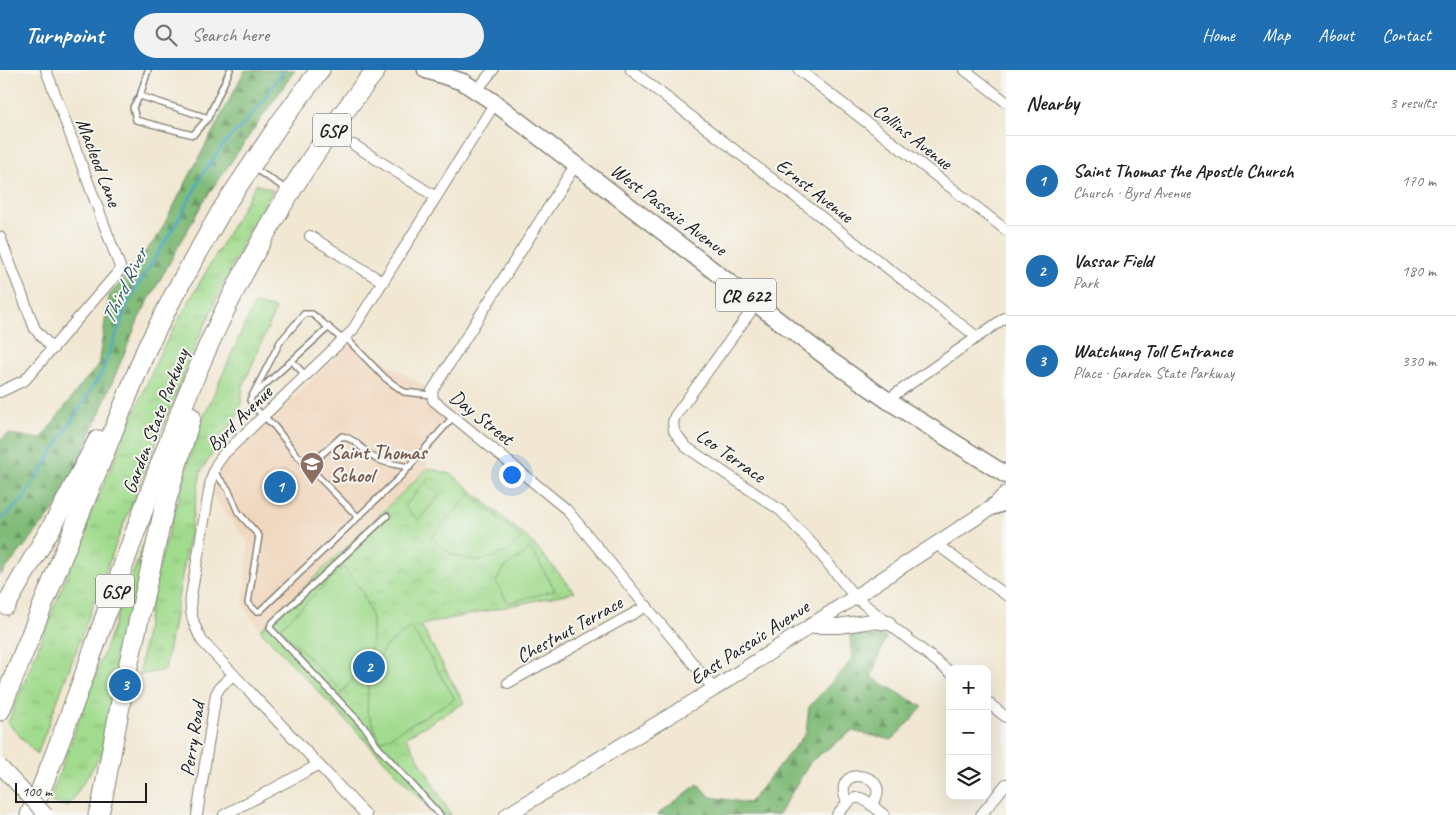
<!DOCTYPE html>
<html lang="en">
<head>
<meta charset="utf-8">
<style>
  body { margin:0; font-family:Caveat,sans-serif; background:#f2f2f2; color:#222 }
  .controls { position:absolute; right:15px; bottom:15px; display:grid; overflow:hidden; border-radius:10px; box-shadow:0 5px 20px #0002 }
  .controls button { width:45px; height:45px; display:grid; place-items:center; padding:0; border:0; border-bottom:1px solid #e0e0e0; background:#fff; color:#222; font:25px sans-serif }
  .scale { position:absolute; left:15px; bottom:12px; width:132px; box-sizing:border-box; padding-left:5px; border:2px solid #1c1c1c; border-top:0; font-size:14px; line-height:18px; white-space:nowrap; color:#1c1c1c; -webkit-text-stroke:4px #f6f6f2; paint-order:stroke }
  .you { position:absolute; left:511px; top:404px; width:18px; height:18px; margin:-12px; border:4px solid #fff; border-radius:50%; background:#1a73e8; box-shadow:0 0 0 8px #1a73e833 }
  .badge { display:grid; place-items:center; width:32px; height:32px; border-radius:50%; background:#1f6fb2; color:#fff; font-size:16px; font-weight:700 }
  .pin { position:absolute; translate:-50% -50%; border:2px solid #fff; box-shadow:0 1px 5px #0006 }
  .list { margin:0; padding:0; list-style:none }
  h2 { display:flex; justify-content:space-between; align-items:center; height:65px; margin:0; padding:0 20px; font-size:21px }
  h2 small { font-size:16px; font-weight:400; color:#767676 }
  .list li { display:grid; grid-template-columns:32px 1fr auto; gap:15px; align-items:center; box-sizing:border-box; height:90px; padding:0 20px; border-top:1px solid #e0e0e0 }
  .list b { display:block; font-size:19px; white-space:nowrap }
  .list p { margin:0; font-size:16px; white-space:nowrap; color:#767676 }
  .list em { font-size:16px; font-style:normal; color:#767676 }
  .icon { flex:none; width:28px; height:28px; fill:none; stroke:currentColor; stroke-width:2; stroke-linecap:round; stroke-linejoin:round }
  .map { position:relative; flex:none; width:1006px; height:745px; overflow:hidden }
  header { display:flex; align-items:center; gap:30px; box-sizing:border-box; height:70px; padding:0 25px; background:#1f6fb2; color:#fff }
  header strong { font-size:24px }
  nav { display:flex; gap:28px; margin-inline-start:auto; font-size:18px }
  .search { width:350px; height:45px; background:#f2f2f2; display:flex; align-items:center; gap:12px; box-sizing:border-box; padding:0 18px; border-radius:28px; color:#767676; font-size:19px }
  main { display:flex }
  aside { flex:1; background:#fff }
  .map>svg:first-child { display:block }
  .built { fill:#f0d6bc }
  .grass { fill:url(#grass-tufts); stroke:#5e7c54 }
  .forest { fill:url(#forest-firs); stroke:#4e6c4a }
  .park { fill:url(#park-crowns); stroke:#5e7c54 }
  .pitch { fill:#a1db8d; stroke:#5e7c54 }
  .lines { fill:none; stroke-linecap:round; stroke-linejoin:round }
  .stream { stroke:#4aa9c8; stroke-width:2.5 }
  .service-casing { stroke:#868277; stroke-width:8 }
  .minor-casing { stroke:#868277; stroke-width:12 }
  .secondary-casing { stroke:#868277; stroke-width:16 }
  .primary-casing { stroke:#868277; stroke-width:19 }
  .motorway-casing { stroke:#868277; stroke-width:21 }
  .service { stroke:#fff; stroke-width:5 }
  .minor { stroke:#fff; stroke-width:10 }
  .secondary { stroke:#fff; stroke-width:14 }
  .primary { stroke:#fff; stroke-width:16 }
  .motorway { stroke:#fff; stroke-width:19 }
  .secondary-bridge-casing { stroke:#868277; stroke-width:16; stroke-linecap:butt }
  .secondary-bridge { stroke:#fff; stroke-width:14 }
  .labels { text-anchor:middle; stroke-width:4; stroke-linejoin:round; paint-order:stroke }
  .shield { fill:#f6f6f2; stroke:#5d5d5c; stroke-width:1 }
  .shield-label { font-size:19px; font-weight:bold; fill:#1c1c1c }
  .street-label { font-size:20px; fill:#1c1c1c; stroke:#f6f6f2 }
  .education-label { font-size:20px; font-weight:bold; fill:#785e54; stroke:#f6f6f2; text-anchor:start }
  .water-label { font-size:21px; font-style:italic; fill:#315b69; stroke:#f6f6f2 }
</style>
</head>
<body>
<header>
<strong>Turnpoint</strong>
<div class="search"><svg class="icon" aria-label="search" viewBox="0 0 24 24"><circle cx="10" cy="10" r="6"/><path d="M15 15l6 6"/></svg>Search here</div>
<nav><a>Home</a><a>Map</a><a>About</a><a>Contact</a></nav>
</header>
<main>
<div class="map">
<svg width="1006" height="745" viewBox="0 0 1006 745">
  <defs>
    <pattern id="grass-tufts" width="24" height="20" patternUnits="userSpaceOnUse" patternTransform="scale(1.25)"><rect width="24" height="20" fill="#a1db8d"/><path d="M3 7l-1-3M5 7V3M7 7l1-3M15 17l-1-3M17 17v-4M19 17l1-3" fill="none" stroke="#8abb79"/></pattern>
    <pattern id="forest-firs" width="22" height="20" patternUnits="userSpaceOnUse" patternTransform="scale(1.25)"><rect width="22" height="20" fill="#80bb78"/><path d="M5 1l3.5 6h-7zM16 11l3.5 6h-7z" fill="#689762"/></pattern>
    <pattern id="park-crowns" width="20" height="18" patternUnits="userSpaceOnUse" patternTransform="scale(1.25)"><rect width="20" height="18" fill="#a1db8d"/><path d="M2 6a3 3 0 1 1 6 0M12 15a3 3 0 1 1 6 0" fill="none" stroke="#8abb79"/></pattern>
  </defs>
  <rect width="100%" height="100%" fill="#f6f6f2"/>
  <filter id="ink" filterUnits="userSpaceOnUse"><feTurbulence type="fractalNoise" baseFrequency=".02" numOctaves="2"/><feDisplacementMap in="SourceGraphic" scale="10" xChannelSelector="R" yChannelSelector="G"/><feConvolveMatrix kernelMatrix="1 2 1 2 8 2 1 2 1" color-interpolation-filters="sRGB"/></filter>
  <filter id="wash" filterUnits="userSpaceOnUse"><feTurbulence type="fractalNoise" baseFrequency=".0096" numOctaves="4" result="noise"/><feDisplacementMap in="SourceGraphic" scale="20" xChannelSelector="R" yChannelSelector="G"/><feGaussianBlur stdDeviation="1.12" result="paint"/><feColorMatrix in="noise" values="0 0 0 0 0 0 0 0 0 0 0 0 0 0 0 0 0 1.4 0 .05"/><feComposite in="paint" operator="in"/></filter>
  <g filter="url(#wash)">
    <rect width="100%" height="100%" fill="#f1e7d2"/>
    <!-- built -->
    <polygon class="built" points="355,275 426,317 426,331 431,337 453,352 427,381 428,398 260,560 243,536 248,472 212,425 217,401 346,277"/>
    <!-- grass -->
    <g class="grass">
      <polygon points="256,114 273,120 246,165 195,277 120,463 37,685 8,653 96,432 161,281"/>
      <polygon points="254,234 276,239 243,316 240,342 201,401 165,600 139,605 153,518 197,362"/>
      <polygon points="151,454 106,677 68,737 49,731"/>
    </g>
    <!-- forest -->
    <g class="forest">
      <polygon points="245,0 295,0 203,132 139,248 64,428 0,506 0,370 9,364 41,369 81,315 98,296 109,226 158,166"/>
      <polygon points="850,565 886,567 871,607 923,637 892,670 852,661 811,691 778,745 657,745 698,714 711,727 749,733 806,663 809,637 852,590"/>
    </g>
    <!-- park -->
    <polygon class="park" points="428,398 453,405 531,471 575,522 421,555 464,633 406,667 451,745 436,745 260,560"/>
    <!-- pitch -->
    <g class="pitch">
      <polygon points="425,412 440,424 419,450 404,437"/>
      <polygon points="470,424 522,468 507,482 479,491 453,485 431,468"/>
      <polygon points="531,479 555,520 508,533 496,512 503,499"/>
      <polygon points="343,497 362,521 372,548 372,572 366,592 342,622 280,558"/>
      <polygon points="411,557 455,629 380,672 367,641 369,607 385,577"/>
    </g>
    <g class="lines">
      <!-- stream -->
      <polyline class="stream" points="0,451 24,428 102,302 129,230 174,157 204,102 226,71 241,57 260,35 284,0"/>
    </g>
  </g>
  <g filter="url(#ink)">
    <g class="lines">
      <defs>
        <g id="service">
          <polyline points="148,0 140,26 133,37 136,50 193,65 208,48 230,0"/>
          <polyline points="140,26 208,48"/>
          <polyline points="255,99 288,120"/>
          <polyline points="346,268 385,308 404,322 432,325"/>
          <polyline points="343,270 316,247 312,244 304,244 280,272 250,330 253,336 275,357 295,383 358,447"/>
          <polyline points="292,291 306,306"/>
          <polyline points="255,324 329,257"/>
          <path d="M309,396L342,366C358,370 361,380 375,388C385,394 398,395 410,397"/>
          <polyline points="214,402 228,419 238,442 259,466 248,533 256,541 260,541 400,407 453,347"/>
          <polyline points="387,446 271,554 270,558 367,660 377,676 440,745"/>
        </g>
        <g id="minor">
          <polyline points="631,0 977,267"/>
          <polyline points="799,0 1006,160"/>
          <polyline points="965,0 1006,32"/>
          <polyline points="477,20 493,0"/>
          <polyline points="354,75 436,127"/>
          <polyline points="576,94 432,321 433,330 566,439 714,619"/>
          <polyline points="310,166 383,212"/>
          <polyline points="0,167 35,259 53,279"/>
          <polyline points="757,233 675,346 673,353 674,361 686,377 780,440 814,476 855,527 950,602"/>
          <polyline points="0,322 25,310 119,201 120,197 46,0"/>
          <polyline points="887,330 1006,247"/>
          <polyline points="936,474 1006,525"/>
          <polyline points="508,613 647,536"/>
          <polyline points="987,632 1006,647"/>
          <path d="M847,732C828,691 899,704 871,735"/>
          <polyline points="197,745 216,624 220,617 233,605"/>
          <polyline points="224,745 318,695"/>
          <path d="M366,745L202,571C194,555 189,544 191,526L211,410L216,395L224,384L352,261L495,33"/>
          <path d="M837,745C858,718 860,726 884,745"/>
          <polyline points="981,745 1006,714"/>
        </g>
        <g id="secondary">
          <polyline points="811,556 838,556 872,551 888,553"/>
          <polyline points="507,745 714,619 994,436 1006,423"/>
        </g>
        <g id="primary">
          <polyline points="426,0 463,12 495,33 830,290 887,330 1006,405"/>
          <polyline points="994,436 1006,432"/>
        </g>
        <g id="motorway">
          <polyline points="6,535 59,444 98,370"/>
          <polyline points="125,610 164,439 191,347"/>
          <polyline points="0,641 146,280 176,221 223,138 282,50 320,0"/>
          <path d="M30,745C50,700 67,653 84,606C121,503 156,399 198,299C244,192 304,91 376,0"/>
          <polyline points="98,745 102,732 123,620"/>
        </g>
      </defs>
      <!-- service casing -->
      <use href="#service" class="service-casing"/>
      <!-- minor casing -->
      <use href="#minor" class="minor-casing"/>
      <!-- secondary casing -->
      <use href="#secondary" class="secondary-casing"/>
      <!-- primary casing -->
      <use href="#primary" class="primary-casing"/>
      <!-- motorway casing -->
      <use href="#motorway" class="motorway-casing"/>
      <!-- service -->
      <use href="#service" class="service"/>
      <!-- minor -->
      <use href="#minor" class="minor"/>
      <!-- secondary -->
      <use href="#secondary" class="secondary"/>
      <!-- primary -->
      <use href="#primary" class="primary"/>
      <!-- motorway -->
      <use href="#motorway" class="motorway"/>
      <defs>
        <polyline id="secondary-bridge" points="0,696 46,745"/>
      </defs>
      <!-- secondary-bridge casing -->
      <use href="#secondary-bridge" class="secondary-bridge-casing"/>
      <!-- secondary-bridge -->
      <use href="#secondary-bridge" class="secondary-bridge"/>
    </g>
  </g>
  <!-- icons -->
  <defs>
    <symbol id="school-pin" viewBox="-11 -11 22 30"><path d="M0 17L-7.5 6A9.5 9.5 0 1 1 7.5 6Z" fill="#8d6e63" stroke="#f6f6f2"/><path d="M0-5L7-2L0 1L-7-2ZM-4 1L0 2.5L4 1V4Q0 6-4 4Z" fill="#fff"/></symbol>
  </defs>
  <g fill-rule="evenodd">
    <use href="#school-pin" x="298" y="380" width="28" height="38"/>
  </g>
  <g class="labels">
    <!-- shield labels -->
    <g class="shield">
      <rect x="313" y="43.5" width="38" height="33" rx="4"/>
      <rect x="716" y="208.5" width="60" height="33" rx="4"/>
      <rect x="96" y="504.5" width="38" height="33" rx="4"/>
    </g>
    <g class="shield-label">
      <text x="332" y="67">GSP</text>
      <text x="746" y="232">CR 622</text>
      <text x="115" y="528">GSP</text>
    </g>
    <!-- street labels -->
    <g class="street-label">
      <text transform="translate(913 66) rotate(38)" y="7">Collins Avenue</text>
      <text transform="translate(99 92) rotate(69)" y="7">Macleod Lane</text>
      <text transform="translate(815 120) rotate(38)" y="7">Ernst Avenue</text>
      <text transform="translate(669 139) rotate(37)" y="7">West Passaic Avenue</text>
      <text transform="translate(482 347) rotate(39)" y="7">Day Street</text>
      <text transform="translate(239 348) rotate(-45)" y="7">Byrd Avenue</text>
      <text transform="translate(155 351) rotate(-69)" y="7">Garden State Parkway</text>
      <text transform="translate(731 385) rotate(35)" y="7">Leo Terrace</text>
      <text transform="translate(569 559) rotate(-29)" y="7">Chestnut Terrace</text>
      <text transform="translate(749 572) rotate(-33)" y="7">East Passaic Avenue</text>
      <text transform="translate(192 669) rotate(-81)" y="7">Perry Road</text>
    </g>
    <!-- education labels -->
    <g class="education-label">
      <text x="330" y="389">Saint Thomas<tspan x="330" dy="23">School</tspan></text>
    </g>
    <!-- water labels -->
    <g class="water-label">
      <text transform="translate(124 216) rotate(-64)" y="7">Third River</text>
    </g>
  </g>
</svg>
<div class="controls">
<button>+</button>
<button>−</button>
<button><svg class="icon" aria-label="layers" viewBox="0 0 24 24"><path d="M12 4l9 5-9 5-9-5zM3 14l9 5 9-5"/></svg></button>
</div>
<div class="scale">100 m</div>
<div class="you"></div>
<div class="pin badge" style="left:280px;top:417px">1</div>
<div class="pin badge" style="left:369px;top:597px">2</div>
<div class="pin badge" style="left:125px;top:615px">3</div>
</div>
<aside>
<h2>Nearby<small>3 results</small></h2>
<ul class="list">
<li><span class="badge">1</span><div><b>Saint Thomas the Apostle Church</b><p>Church · Byrd Avenue</p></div><em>170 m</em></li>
<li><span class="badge">2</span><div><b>Vassar Field</b><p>Park</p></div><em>180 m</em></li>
<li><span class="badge">3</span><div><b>Watchung Toll Entrance</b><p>Place · Garden State Parkway</p></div><em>330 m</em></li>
</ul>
</aside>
</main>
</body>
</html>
